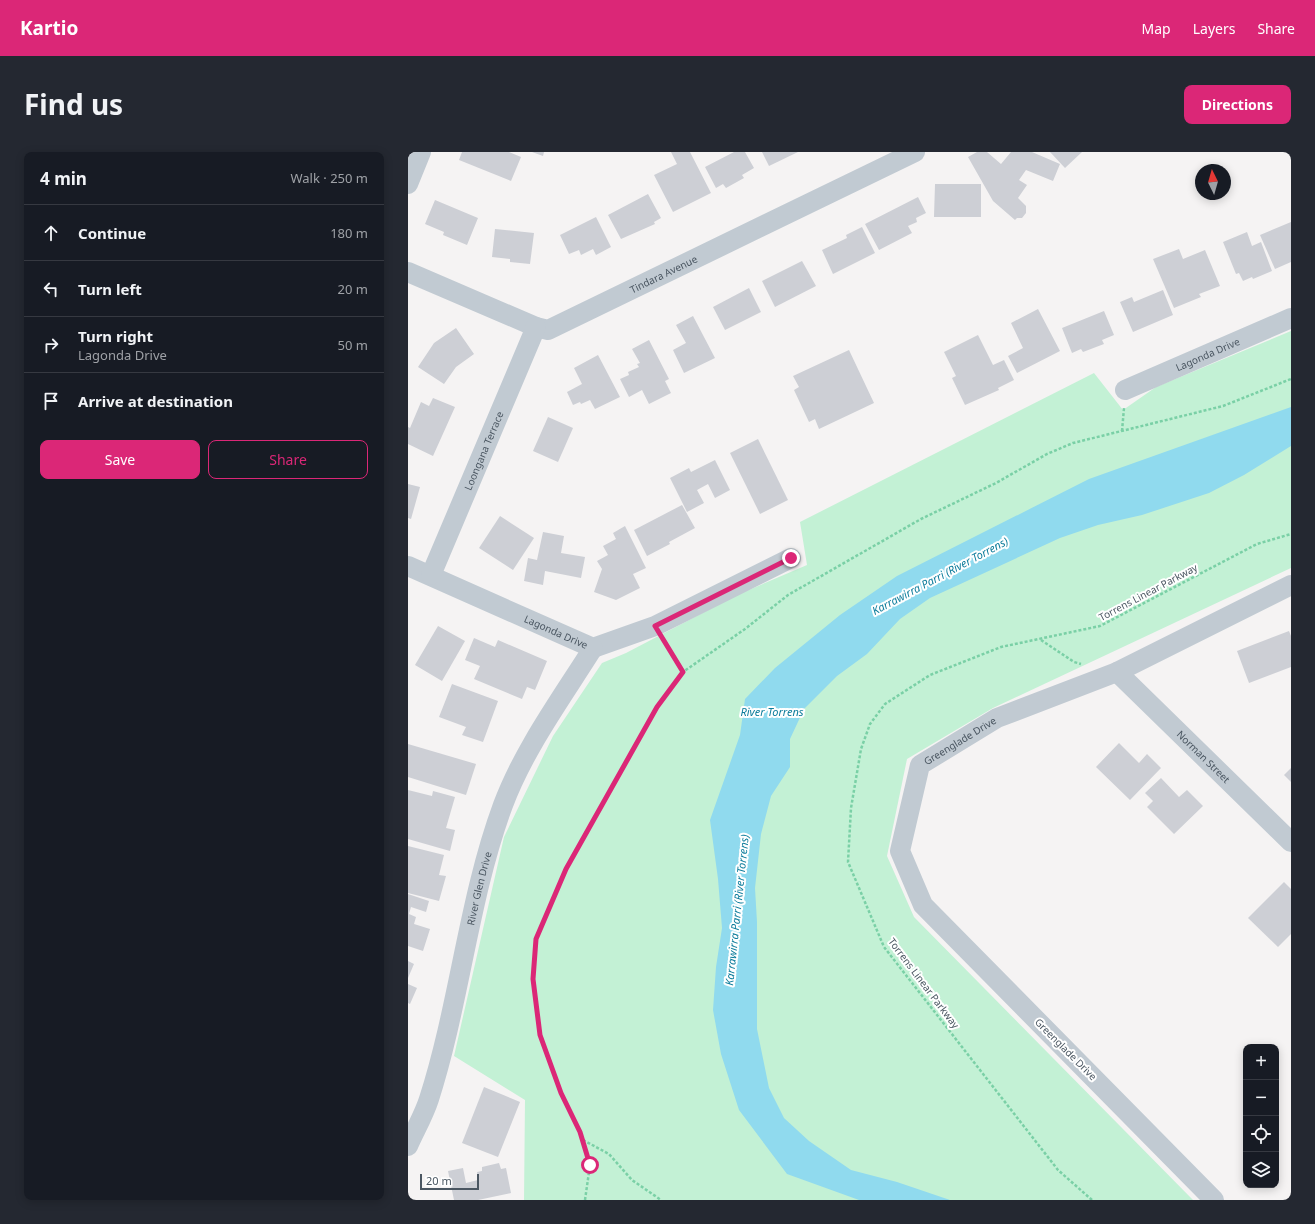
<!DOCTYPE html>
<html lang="en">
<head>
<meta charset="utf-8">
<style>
  body { margin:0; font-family:"Noto Sans",sans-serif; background:#242831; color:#f1f3f6 }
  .controls { position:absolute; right:12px; bottom:12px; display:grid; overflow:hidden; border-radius:8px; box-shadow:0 2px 10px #0003 }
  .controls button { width:36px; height:36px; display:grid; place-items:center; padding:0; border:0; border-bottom:1px solid #363941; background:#171b24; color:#f1f3f6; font:20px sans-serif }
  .compass { position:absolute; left:787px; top:12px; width:36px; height:36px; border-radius:50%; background:#171b24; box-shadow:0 2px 10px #0003; rotate:355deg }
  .scale { position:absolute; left:12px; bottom:10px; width:59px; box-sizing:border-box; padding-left:4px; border:2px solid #4a5661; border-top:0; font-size:11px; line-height:14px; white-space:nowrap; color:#4a5661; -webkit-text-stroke:3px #fff; paint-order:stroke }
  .stop { position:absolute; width:12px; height:12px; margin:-9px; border:3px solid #db2777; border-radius:50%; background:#fff }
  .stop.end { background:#db2777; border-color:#fff; box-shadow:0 1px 4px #0008 }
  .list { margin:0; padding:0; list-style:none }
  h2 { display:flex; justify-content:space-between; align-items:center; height:52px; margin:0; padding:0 16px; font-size:17px }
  h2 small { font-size:13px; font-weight:400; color:#9ea1a6 }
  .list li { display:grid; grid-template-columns:26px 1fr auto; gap:12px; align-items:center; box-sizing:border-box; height:56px; padding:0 16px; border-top:1px solid #363941 }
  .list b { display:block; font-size:15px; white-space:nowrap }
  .list p { margin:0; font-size:13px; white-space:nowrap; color:#9ea1a6 }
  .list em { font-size:13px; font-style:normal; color:#9ea1a6 }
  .actions { display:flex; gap:8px; padding:12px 16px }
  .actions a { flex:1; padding:9px 0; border:1px solid #db2777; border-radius:8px; text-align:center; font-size:14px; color:#db2777 }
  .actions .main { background:#db2777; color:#fff }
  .icon { flex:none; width:22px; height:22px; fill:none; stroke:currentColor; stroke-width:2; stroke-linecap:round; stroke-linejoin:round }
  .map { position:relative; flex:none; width:883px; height:1048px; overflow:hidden; border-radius:8px }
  header { display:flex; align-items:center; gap:24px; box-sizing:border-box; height:56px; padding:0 20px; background:#db2777; color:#fff }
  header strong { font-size:19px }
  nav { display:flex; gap:22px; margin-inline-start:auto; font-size:14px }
  .intro { display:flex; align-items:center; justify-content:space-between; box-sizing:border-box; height:96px; padding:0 24px }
  h1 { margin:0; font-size:28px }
  .button { padding:10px 18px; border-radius:8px; background:#db2777; color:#fff; font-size:14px; font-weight:700 }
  main { display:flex; gap:24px; padding:0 24px }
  aside { flex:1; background:#171b24; border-radius:8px; box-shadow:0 2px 10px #0003 }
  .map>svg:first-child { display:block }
  .green { fill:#c3f1d5 }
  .water { fill:#90daee }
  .building { fill:#cdcfd5 }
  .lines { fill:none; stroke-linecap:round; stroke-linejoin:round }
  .path { stroke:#7ad0a6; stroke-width:2.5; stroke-dasharray:3 2; stroke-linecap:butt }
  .minor { stroke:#c1cad2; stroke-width:20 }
  .route { stroke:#db2777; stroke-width:5 }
  .labels { text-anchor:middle; stroke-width:4; stroke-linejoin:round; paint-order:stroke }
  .street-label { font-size:10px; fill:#4a5661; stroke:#fff }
  .water-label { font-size:11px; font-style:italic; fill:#0c7c9b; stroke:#fff }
</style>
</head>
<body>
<header>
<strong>Kartio</strong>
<nav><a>Map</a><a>Layers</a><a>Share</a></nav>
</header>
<div class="intro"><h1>Find us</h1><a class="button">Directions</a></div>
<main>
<aside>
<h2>4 min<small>Walk · 250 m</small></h2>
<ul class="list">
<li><svg class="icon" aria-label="ahead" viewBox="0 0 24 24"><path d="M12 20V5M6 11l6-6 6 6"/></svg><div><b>Continue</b></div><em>180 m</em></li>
<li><svg class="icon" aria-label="left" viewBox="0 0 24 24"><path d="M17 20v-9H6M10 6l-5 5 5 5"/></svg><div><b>Turn left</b></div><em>20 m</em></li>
<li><svg class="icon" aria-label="right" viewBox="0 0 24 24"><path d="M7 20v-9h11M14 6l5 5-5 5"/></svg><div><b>Turn right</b><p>Lagonda Drive</p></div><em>50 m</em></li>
<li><svg class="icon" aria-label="arrive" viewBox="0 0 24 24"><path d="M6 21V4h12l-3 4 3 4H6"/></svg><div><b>Arrive at destination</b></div></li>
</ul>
<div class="actions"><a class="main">Save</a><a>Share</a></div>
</aside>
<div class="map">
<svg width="883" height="1048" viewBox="0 0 883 1048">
  <rect width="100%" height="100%" fill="#f5f3f3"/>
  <!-- green -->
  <polygon class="green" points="883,179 883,416 585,556 499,607 479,704 506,765 785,1048 116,1048 117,948 46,904 96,685 145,584 194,511 218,501 329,443 399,413 392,370 686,221 715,258 748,235"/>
  <!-- water -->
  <polygon class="water" points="883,255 883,294 836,323 801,341 734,363 690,373 652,386 522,446 492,467 459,502 429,524 396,557 382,587 382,615 363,644 353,682 347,736 349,770 349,877 361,936 376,966 401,989 443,1018 489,1030 542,1048 451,1048 379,1022 331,958 313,902 305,858 308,815 314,776 310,727 302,668 332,583 337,547 367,516 432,463 489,424 681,327"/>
  <!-- building -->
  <g class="building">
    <polygon points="54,0 101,0 113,5 103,29 51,8"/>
    <polygon points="124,0 136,0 135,4"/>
    <polygon points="263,0 282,0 303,41 265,60 246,23 269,12"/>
    <polygon points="326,0 337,0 346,16 334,23 336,26 318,36 315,32 308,36 297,15"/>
    <polygon points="354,0 390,0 361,14"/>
    <polygon points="569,0 579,0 593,12 603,0 624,0 652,12 645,29 618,18 611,28 619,33 610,46 618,54 618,61 614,66 609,66 607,68 585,49 560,5"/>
    <polygon points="642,0 674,0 657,16"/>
    <polygon points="527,32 573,32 573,65 526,65"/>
    <polygon points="240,42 253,66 246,70 247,72 213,87 200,63"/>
    <polygon points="510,45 518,61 508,66 509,70 500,74 504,81 471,98 457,72"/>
    <polygon points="27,48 70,66 59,93 35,83 36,80 17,72"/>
    <polygon points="188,65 203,95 188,103 185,97 173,103 171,98 161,102 152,83"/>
    <polygon points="883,70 883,110 867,117 852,83"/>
    <polygon points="454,75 467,101 425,122 414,98 439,86 438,83"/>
    <polygon points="87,77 126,81 122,112 102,110 102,107 84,105"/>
    <polygon points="839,80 844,94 853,90 864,119 845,127 844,125 835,129 831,121 828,122 815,90"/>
    <polygon points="771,97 775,107 797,98 812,134 791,142 793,145 766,156 745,107"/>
    <polygon points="394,109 408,134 367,155 354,129"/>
    <polygon points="341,136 353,160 317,178 305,155"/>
    <polygon points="755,138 765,163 725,180 712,150 724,145 726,150"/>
    <polygon points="630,157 652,199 609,221 600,204 615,196 603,171"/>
    <polygon points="696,159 706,183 694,188 696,192 675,200 673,197 664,201 654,176"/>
    <polygon points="285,164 307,206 276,221 265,198 278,191 268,173"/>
    <polygon points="48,176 66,202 48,215 36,232 10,215 26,191"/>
    <polygon points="570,183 585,213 596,208 606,228 590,236 591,238 557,253 544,226 548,224 536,200"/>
    <polygon points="241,188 261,227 257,229 263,241 241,252 234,238 221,245 212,227 221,223 220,220 231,215 229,212 232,211 224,197"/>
    <polygon points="441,198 466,251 411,277 407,267 401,270 386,238 391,235 385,224"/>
    <polygon points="190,203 212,245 187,257 182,248 173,252 172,250 165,253 159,240 174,232 166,216"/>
    <polygon points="25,246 47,255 25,304 0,292 0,275 2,276 13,250 21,254"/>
    <polygon points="140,265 165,276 150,310 125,299"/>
    <polygon points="350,287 380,348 352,362 322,301"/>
    <polygon points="307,308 322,338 307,346 300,332 289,338 296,351 279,360 262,326 281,316 283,320"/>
    <polygon points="0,332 12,335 3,367 0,366"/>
    <polygon points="274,353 287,376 261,390 262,392 239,404 226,378"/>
    <polygon points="92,364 126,386 105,418 71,396"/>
    <polygon points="217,374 238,416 225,422 232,436 208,448 186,440 194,417 189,409 200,403 195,394 208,387 205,381"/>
    <polygon points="135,380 156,384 153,401 177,405 173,426 137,419 135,433 116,429 120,406 129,408"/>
    <polygon points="30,474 57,489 34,529 7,513"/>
    <polygon points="881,479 883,484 883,515 841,531 829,499"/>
    <polygon points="66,486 87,495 90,488 139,509 127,538 119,535 114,547 66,527 72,514 57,508"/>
    <polygon points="44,532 90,549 75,590 54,583 58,575 31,565"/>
    <polygon points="711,591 731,611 739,602 753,616 722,648 688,615"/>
    <polygon points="0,592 68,612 58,643 0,625"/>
    <polygon points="883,616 883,630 876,623"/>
    <polygon points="753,626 771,645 779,638 795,654 766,682 739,655 745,649 737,641"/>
    <polygon points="0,638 24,644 25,639 47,645 38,676 47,678 42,699 0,687"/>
    <polygon points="0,694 36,703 31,723 38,724 31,749 0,741"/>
    <polygon points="876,730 883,737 883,782 870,795 840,766"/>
    <polygon points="0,742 21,749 18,760 3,755 1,762 8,765 6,772 22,777 15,799 0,794"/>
    <polygon points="0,809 6,812 0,826"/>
    <polygon points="0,832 9,836 2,852 0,851"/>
    <polygon points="76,935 112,950 90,1005 54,991"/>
    <polygon points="91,1011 93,1017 98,1016 103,1041 70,1048 46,1048 40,1019 55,1016 58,1031 70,1028 69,1020 74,1019 74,1015"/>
  </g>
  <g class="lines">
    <!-- path -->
    <g class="path">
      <polyline points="714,279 716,256"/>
      <polyline points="633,488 666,510 673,512"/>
      <polyline points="258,491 275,519"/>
      <polyline points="175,988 201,1002 224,1028 253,1048"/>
      <polyline points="177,1048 182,1013 172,980 153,941 132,883 125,827 128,787 158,717 249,555 275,520 337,477 380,443 513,367 588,331 639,302 665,291 815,254 883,227"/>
      <polyline points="684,1048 650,1018 476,795 440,710 443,656 453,597 462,572 477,552 522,523 593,495 692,474 849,392 883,382"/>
    </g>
    <!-- minor -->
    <g class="minor">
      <polyline points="0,32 13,0"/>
      <path id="s1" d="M0,120L128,175L140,178L507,0"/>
      <path id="s2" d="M717,238L883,166"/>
      <path id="s3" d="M0,414L185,496L247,474L383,406"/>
      <path id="s4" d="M23,423L128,175"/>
      <path id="s5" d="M709,520L883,690"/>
      <path id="s6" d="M0,994C7,978 16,963 21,947C52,850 60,748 95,653C116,597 153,547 185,496"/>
      <path id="s7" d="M806,1048L515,753L492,699L512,613L589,566L709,520L883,433"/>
    </g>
  </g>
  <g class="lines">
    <!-- route -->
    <polyline class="route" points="182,1013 172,980 153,941 132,883 125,827 128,787 158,717 249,555 275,520 247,474 383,406"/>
  </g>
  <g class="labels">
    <!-- street labels -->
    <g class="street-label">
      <text dy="4" stroke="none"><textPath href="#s1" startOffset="280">Tindara Avenue</textPath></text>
      <text dy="4" stroke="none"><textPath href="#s2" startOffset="90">Lagonda Drive</textPath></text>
      <text dy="4" stroke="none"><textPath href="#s4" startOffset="135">Loongana Terrace</textPath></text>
      <text transform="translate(740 440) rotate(-28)" y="4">Torrens Linear Parkway</text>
      <text dy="4" stroke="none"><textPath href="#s3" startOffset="162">Lagonda Drive</textPath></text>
      <text dy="4" stroke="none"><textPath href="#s7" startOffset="608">Greenglade Drive</textPath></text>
      <text dy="4" stroke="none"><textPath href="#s5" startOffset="121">Norman Street</textPath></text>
      <text dy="4" stroke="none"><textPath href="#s6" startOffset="268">River Glen Drive</textPath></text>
      <text transform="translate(516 831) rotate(53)" y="4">Torrens Linear Parkway</text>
      <text transform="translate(658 897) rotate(45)" y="4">Greenglade Drive</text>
    </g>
    <!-- water labels -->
    <g class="water-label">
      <text transform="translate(532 424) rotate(-28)" y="4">Karrawirra Parri (River Torrens)</text>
      <text x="364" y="564">River Torrens</text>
      <text transform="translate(329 758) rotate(-84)" y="4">Karrawirra Parri (River Torrens)</text>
    </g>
  </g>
</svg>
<div class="controls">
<button>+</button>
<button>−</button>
<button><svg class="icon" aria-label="locate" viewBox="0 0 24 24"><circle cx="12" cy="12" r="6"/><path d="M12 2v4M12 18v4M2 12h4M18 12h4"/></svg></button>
<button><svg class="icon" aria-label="layers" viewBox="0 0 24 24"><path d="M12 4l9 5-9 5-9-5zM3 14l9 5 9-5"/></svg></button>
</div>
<svg class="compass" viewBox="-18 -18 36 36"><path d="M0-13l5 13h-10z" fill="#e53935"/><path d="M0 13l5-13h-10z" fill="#9ea1a6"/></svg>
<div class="scale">20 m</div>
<div class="stop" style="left:182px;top:1013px"></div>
<div class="stop end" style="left:383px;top:406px"></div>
</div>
</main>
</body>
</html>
